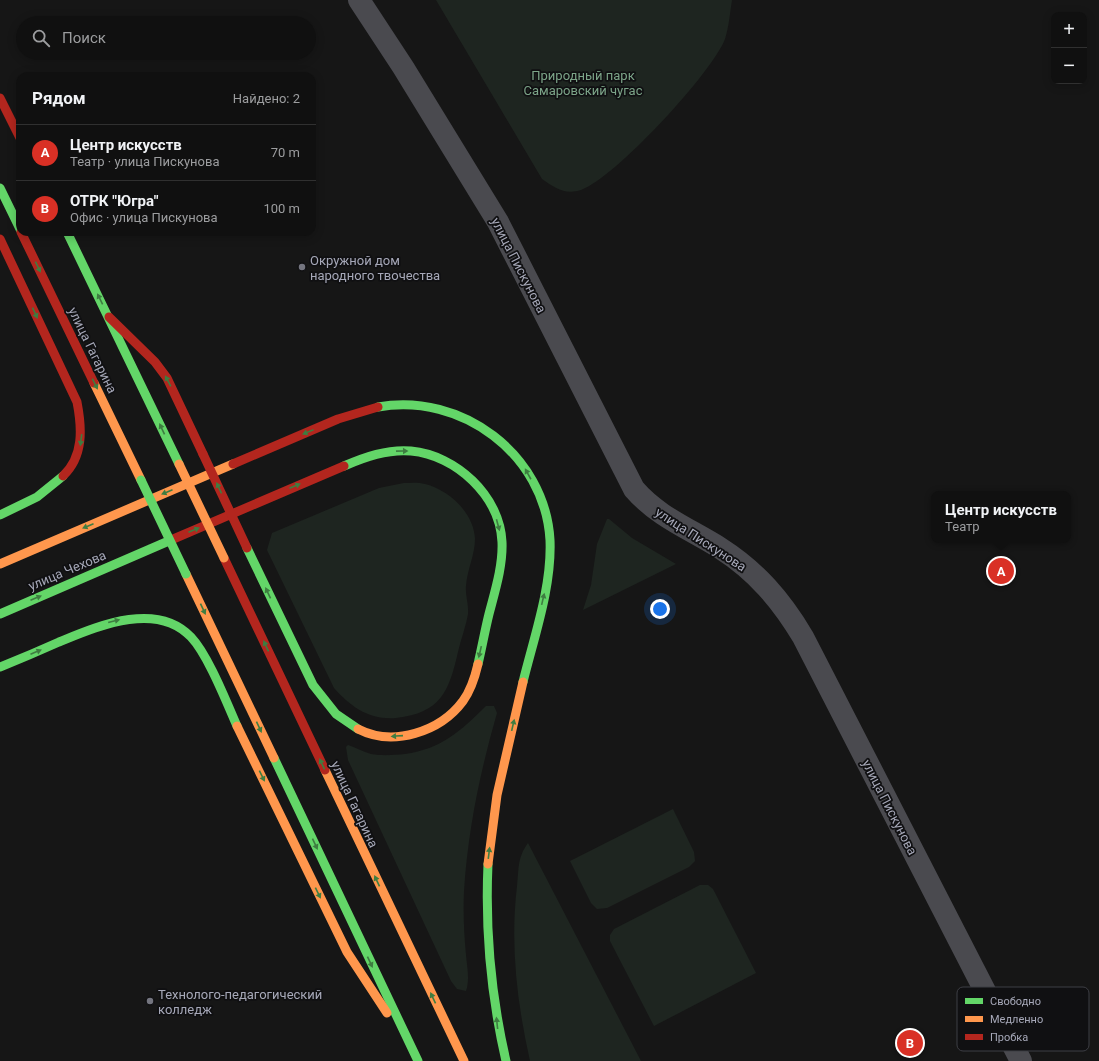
<!DOCTYPE html>
<html lang="ru">
<head>
<meta charset="utf-8">
<style>
  body { margin:0; font-family:Roboto,sans-serif; background:#191919; color:#f1f3f6 }
  .controls { position:absolute; right:12px; top:12px; display:grid; overflow:hidden; border-radius:8px; box-shadow:0 2px 10px #0003 }
  .controls button { width:36px; height:36px; display:grid; place-items:center; padding:0; border:0; border-bottom:1px solid #303030; background:#101010; color:#f1f3f6; font:20px sans-serif }
  .you { position:absolute; left:660px; top:609px; width:14px; height:14px; margin:-10px; border:3px solid #fff; border-radius:50%; background:#1a73e8; box-shadow:0 0 0 6px #1a73e833 }
  .badge { display:grid; place-items:center; width:26px; height:26px; border-radius:50%; background:#d93025; color:#fff; font-size:13px; font-weight:700 }
  .pin { position:absolute; translate:-50% -50%; border:2px solid #fff; box-shadow:0 1px 4px #0006 }
  .popup { position:absolute; left:931px; top:491px; width:140px; height:52px; box-sizing:border-box; display:grid; place-content:center; border-radius:8px; background:#101010; filter:drop-shadow(0 1px 3px #0005); font-size:13px; white-space:nowrap; color:#9c9d9f }
  .popup b { font-size:15px; color:#f1f3f6 }
  .popup::after { content:''; position:absolute; left:50%; top:100%; margin-left:-8px; border:8px solid transparent; border-top-color:#101010 }
  .list { margin:0; padding:0; list-style:none }
  h2 { display:flex; justify-content:space-between; align-items:center; height:52px; margin:0; padding:0 16px; font-size:17px }
  h2 small { font-size:13px; font-weight:400; color:#9c9d9f }
  .list li { display:grid; grid-template-columns:26px 1fr auto; gap:12px; align-items:center; box-sizing:border-box; height:56px; padding:0 16px; border-top:1px solid #303030 }
  .list b { display:block; font-size:15px; white-space:nowrap }
  .list p { margin:0; font-size:13px; white-space:nowrap; color:#9c9d9f }
  .list em { font-size:13px; font-style:normal; color:#9c9d9f }
  .icon { flex:none; width:22px; height:22px; fill:none; stroke:currentColor; stroke-width:2; stroke-linecap:round; stroke-linejoin:round }
  .map { position:relative; flex:none; width:1099px; height:1061px; overflow:hidden }
  .search { position:absolute; background:#101010; box-shadow:0 2px 10px #0003; left:16px; top:16px; width:300px; height:44px; display:flex; align-items:center; gap:10px; box-sizing:border-box; padding:0 14px; border-radius:22px; color:#9c9d9f; font-size:15px }
  .panel { position:absolute; background:#101010; box-shadow:0 2px 10px #0003; left:16px; top:72px; width:300px; height:164px; border-radius:12px }
  .map>svg:first-child { display:block }
  .green { fill:#1e2520 }
  .lines { fill:none; stroke-linecap:round; stroke-linejoin:round }
  .street { stroke:#4a4a4f; stroke-width:22 }
  .fast { stroke:#63d668; stroke-width:9 }
  .slow { stroke:#ff974d; stroke-width:9 }
  .jam { stroke:#b3261e; stroke-width:9 }
  .fast-bridge { stroke:#63d668; stroke-width:9 }
  .slow-bridge { stroke:#ff974d; stroke-width:9 }
  .jam-bridge { stroke:#b3261e; stroke-width:9 }
  .oneway { fill:#3e7d41 }
  .poi-dot { fill:#74757f; stroke:#101012; stroke-width:1.5 }
  .labels { text-anchor:middle; stroke-width:3.5; stroke-linejoin:round; paint-order:stroke }
  .park-label { font-size:13px; fill:#7ca488; stroke:#101012 }
  .poi-label { font-size:13px; fill:#a6a8b8; stroke:#101012; text-anchor:start }
  .street-label { font-size:13px; fill:#a6a8b8; stroke:#101012 }
  .key { fill:#101012; stroke:#3d3e44; stroke-width:1 }
  .key-label { font-size:11px; fill:#a6a8b8 }
</style>
</head>
<body>
<div class="map">
<svg width="1099" height="1061" viewBox="0 0 1099 1061">
  <rect width="100%" height="100%" fill="#161616"/>
  <!-- green -->
  <g class="green">
    <path d="M436,0H732C730,12 729,27 725,39C712,73 615,178 581,190C565,195 555,188 542,179Z"/>
    <path d="M404,483C410,483 418,482 425,484C449,490 474,513 475,539C475,555 467,570 466,586C465,595 469,605 468,614C466,626 461,639 458,652C449,691 441,713 396,718C369,720 351,707 334,688L267,550L272,533L379,488Z"/>
    <polygon points="607,519 609,519 632,538 676,564 583,610 591,585 597,544"/>
    <path d="M486,706H494L497,713C480,772 468,830 464,891C463,912 464,934 466,955C467,967 470,979 466,991L457,989L451,981L348,760L346,747L348,745C355,747 363,752 371,754C382,756 394,755 405,754C441,749 461,731 486,706Z"/>
    <polygon points="673,809 694,852 695,861 689,867 607,908 597,909 591,903 570,861"/>
    <path d="M528,843L641,1061H530C517,1003 510,945 517,886C519,869 517,858 528,843Z"/>
    <polygon points="700,885 708,885 713,889 756,973 654,1026 610,941 610,935 614,929"/>
  </g>
  <g class="lines">
    <!-- street -->
    <path class="street" d="M359,0L403,67L498,222L634,489C658,517 690,529 720,548C756,571 781,600 803,637L1021,1061"/>
    <!-- fast -->
    <g class="fast">
      <polyline points="0,188 20,229"/>
      <polyline points="67,232 179,464"/>
      <path d="M378,407C461,392 545,454 550,540C552,587 534,637 523,682"/>
      <path d="M344,466C365,457 387,449 411,451C456,455 500,496 502,542C503,566 495,591 489,614C485,630 482,647 478,664"/>
      <polyline points="0,515 37,497 63,476"/>
      <polyline points="247,548 313,685 336,714 358,729"/>
      <polyline points="0,614 171,540"/>
      <path d="M0,667C20,659 39,651 59,642C96,627 156,600 191,637C208,655 226,701 237,726"/>
      <polyline points="274,758 418,1061"/>
      <path d="M488,864C485,931 491,996 506,1061"/>
    </g>
    <!-- slow -->
    <g class="slow">
      <polyline points="94,383 141,480"/>
      <polyline points="0,564 233,464"/>
      <polyline points="186,574 274,758"/>
      <polyline points="237,726 347,952 387,1013"/>
      <path d="M358,729C393,747 440,732 463,701C471,690 475,677 478,664"/>
      <polyline points="325,770 464,1061"/>
      <polyline points="488,864 497,795 523,682"/>
    </g>
    <!-- jam -->
    <g class="jam">
      <polyline points="0,98 20,138"/>
      <polyline points="21,232 94,383"/>
      <path d="M0,239L77,402C82,428 84,456 63,476"/>
      <polyline points="109,317 155,362 167,378 203,454"/>
      <polyline points="233,464 338,419 378,407"/>
      <polyline points="171,540 344,466"/>
      <polyline points="224,558 325,770"/>
    </g>
    <!-- fast-bridge -->
    <polyline class="fast-bridge" points="141,480 186,574"/>
    <!-- slow-bridge -->
    <polyline class="slow-bridge" points="179,464 224,558"/>
    <!-- jam-bridge -->
    <polyline class="jam-bridge" points="203,454 247,548"/>
  </g>
  <!-- one-way arrows -->
  <defs><path id="oneway-solid" d="M-6-.8H1V-3.2L6.5 0L1 3.2V.8H-6Z"/></defs>
  <g class="oneway">
    <use href="#oneway-solid" transform="translate(38 267) rotate(64)"/>
    <use href="#oneway-solid" transform="translate(100 299) rotate(-116)"/>
    <use href="#oneway-solid" transform="translate(35 313) rotate(65)"/>
    <use href="#oneway-solid" transform="translate(168 381) rotate(-118)"/>
    <use href="#oneway-solid" transform="translate(95 384) rotate(64)"/>
    <use href="#oneway-solid" transform="translate(162 429) rotate(-115)"/>
    <use href="#oneway-solid" transform="translate(308 432) rotate(158)"/>
    <use href="#oneway-solid" transform="translate(81 440) rotate(97)"/>
    <use href="#oneway-solid" transform="translate(402 451) rotate(-1)"/>
    <use href="#oneway-solid" transform="translate(528 474) rotate(-119)"/>
    <use href="#oneway-solid" transform="translate(295 486) rotate(-23)"/>
    <use href="#oneway-solid" transform="translate(219 488) rotate(-115)"/>
    <use href="#oneway-solid" transform="translate(167 492) rotate(157)"/>
    <use href="#oneway-solid" transform="translate(498 525) rotate(75)"/>
    <use href="#oneway-solid" transform="translate(88 526) rotate(157)"/>
    <use href="#oneway-solid" transform="translate(194 530) rotate(-23)"/>
    <use href="#oneway-solid" transform="translate(268 593) rotate(-115)"/>
    <use href="#oneway-solid" transform="translate(36 598) rotate(-23)"/>
    <use href="#oneway-solid" transform="translate(543 599) rotate(-77)"/>
    <use href="#oneway-solid" transform="translate(203 609) rotate(65)"/>
    <use href="#oneway-solid" transform="translate(114 621) rotate(-14)"/>
    <use href="#oneway-solid" transform="translate(266 646) rotate(-115)"/>
    <use href="#oneway-solid" transform="translate(36 652) rotate(-23)"/>
    <use href="#oneway-solid" transform="translate(480 652) rotate(103)"/>
    <use href="#oneway-solid" transform="translate(513 725) rotate(-77)"/>
    <use href="#oneway-solid" transform="translate(259 727) rotate(65)"/>
    <use href="#oneway-solid" transform="translate(397 736) rotate(176)"/>
    <use href="#oneway-solid" transform="translate(322 764) rotate(-115)"/>
    <use href="#oneway-solid" transform="translate(262 776) rotate(64)"/>
    <use href="#oneway-solid" transform="translate(315 844) rotate(65)"/>
    <use href="#oneway-solid" transform="translate(489 853) rotate(-83)"/>
    <use href="#oneway-solid" transform="translate(377 881) rotate(-115)"/>
    <use href="#oneway-solid" transform="translate(318 893) rotate(64)"/>
    <use href="#oneway-solid" transform="translate(370 962) rotate(65)"/>
    <use href="#oneway-solid" transform="translate(433 998) rotate(-115)"/>
    <use href="#oneway-solid" transform="translate(497 1023) rotate(-96)"/>
  </g>
  <!-- markers -->
  <g class="poi-dot">
    <circle cx="302" cy="267" r="4"/>
    <circle cx="150" cy="1001" r="4"/>
  </g>
  <g class="labels">
    <!-- park labels -->
    <g class="park-label">
      <text x="583" y="80">Природный парк<tspan x="583" dy="15">Самаровский чугас</tspan></text>
    </g>
    <!-- poi labels -->
    <g class="poi-label">
      <text x="310" y="265">Окружной дом<tspan x="310" dy="15">народного твочества</tspan></text>
      <text x="158" y="999">Технолого-педагогический<tspan x="158" dy="15">колледж</tspan></text>
    </g>
    <!-- street labels -->
    <g class="street-label">
      <text transform="translate(519 265) rotate(63)" y="5">улица Пискунова</text>
      <text transform="translate(93 350) rotate(64)" y="5">улица Гагарина</text>
      <text transform="translate(701 539) rotate(33)" y="5">улица Пискунова</text>
      <text transform="translate(67 570) rotate(-23)" y="5">улица Чехова</text>
      <text transform="translate(355 804) rotate(65)" y="5">улица Гагарина</text>
      <text transform="translate(890 807) rotate(63)" y="5">улица Пискунова</text>
    </g>
  </g>
  <!-- legend -->
  <rect x="957" y="987" width="132" height="64" rx="6" class="key"/>
  <rect x="965" y="998" width="18" height="6" fill="#63d668"/>
  <rect x="965" y="1016" width="18" height="6" fill="#ff974d"/>
  <rect x="965" y="1034" width="18" height="6" fill="#b3261e"/>
  <g class="key-label">
    <text x="990" y="1005">Свободно</text>
    <text x="990" y="1023">Медленно</text>
    <text x="990" y="1041">Пробка</text>
  </g>
</svg>
<div class="controls">
<button>+</button>
<button>−</button>
</div>
<div class="you"></div>
<div class="pin badge" style="left:1001px;top:571px">A</div>
<div class="popup"><b>Центр искусств</b>Театр</div>
<div class="pin badge" style="left:910px;top:1043px">B</div>
<div class="search"><svg class="icon" aria-label="search" viewBox="0 0 24 24"><circle cx="10" cy="10" r="6"/><path d="M15 15l6 6"/></svg>Поиск</div>
<section class="panel">
<h2>Рядом<small>Найдено: 2</small></h2>
<ul class="list">
<li><span class="badge">A</span><div><b>Центр искусств</b><p>Театр · улица Пискунова</p></div><em>70 m</em></li>
<li><span class="badge">B</span><div><b>ОТРК &quot;Югра&quot;</b><p>Офис · улица Пискунова</p></div><em>100 m</em></li>
</ul>
</section>
</div>
</body>
</html>
